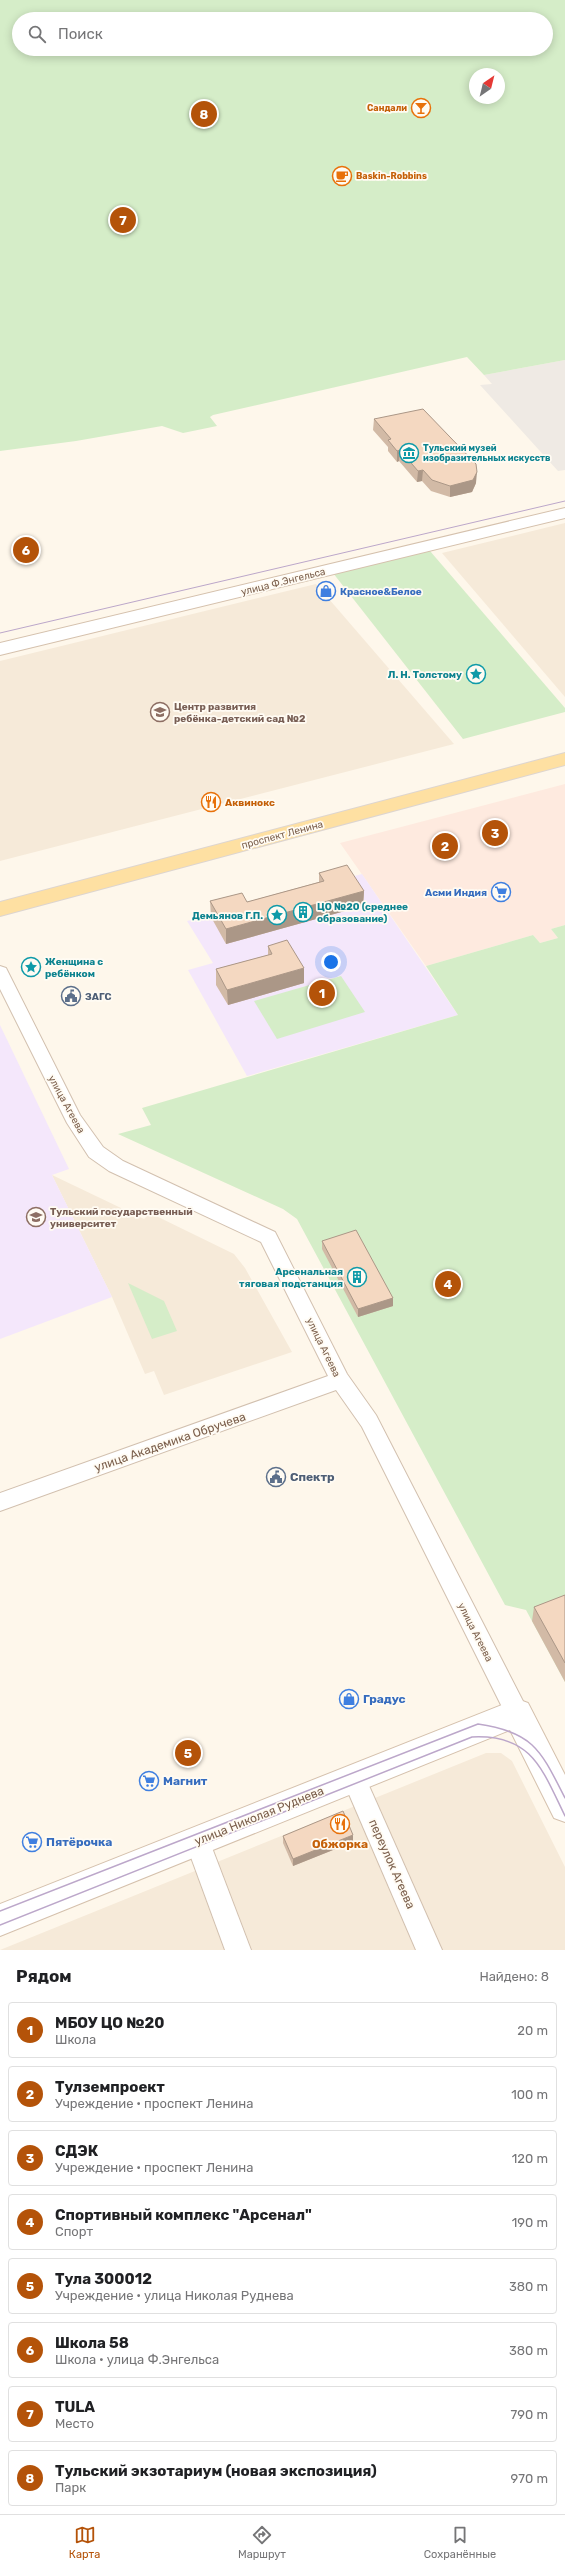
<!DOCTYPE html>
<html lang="ru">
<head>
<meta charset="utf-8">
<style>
  body { margin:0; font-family:Rubik,sans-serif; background:#f6f6f6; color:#202124 }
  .compass { position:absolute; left:469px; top:68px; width:36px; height:36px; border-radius:50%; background:#fff; box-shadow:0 2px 10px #0003; rotate:35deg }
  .you { position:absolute; left:331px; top:962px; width:14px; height:14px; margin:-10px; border:3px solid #fff; border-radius:50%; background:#1a73e8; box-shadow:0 0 0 6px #1a73e833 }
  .badge { display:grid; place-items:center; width:26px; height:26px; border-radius:50%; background:#b45309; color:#fff; font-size:13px; font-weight:700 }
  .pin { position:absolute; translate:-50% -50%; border:2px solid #fff; box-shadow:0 1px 4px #0006 }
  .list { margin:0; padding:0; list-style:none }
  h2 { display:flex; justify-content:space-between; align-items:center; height:52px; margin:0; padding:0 16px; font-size:17px }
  h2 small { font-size:13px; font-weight:400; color:#757577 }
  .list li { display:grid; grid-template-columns:26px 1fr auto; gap:12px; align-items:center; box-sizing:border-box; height:56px; margin:0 8px 8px; padding:0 8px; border:1px solid #e0e0e0; border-radius:4px }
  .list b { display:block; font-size:15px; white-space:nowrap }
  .list p { margin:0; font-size:13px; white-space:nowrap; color:#757577 }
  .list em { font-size:13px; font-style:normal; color:#757577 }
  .icon { flex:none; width:22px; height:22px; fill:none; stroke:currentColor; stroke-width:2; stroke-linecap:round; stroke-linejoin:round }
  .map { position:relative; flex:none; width:565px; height:1950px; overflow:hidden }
  .search { position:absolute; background:#fff; box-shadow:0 2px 10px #0003; left:12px; right:12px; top:12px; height:44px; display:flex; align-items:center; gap:10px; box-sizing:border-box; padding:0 14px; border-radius:22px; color:#757577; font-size:15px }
  .sheet { height:564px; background:#fff }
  nav { display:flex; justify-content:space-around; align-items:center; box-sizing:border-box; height:56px; border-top:1px solid #e0e0e0; background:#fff; font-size:11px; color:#757577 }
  nav a { display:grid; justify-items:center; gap:2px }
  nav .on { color:#b45309 }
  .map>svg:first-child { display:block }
  .residential { fill:#f6ead9 }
  .commercial { fill:#feeadf }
  .industrial { fill:#efeae4 }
  .education { fill:#f4e7fb }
  .green { fill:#d5edc8; fill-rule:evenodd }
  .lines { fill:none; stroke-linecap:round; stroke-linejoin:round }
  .street-casing { stroke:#d2c0af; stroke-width:2 }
  .secondary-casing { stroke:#d5c1ad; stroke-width:2 }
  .primary-casing { stroke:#ddd5d0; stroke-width:2 }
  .street { fill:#fff; fill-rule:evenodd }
  .secondary { fill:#fff; fill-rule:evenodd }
  .primary { fill:#fee0a2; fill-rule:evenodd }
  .tram-far1 { stroke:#bca7ca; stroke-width:1 }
  .tram { stroke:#bca7ca; stroke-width:1.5 }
  .wall { fill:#d2baa6 }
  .shaded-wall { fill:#ab9787 }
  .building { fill:#f4d8c1; stroke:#ab9787 }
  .labels { text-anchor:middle; stroke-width:3.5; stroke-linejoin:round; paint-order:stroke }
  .far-food-label { font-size:9px; font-weight:bold; fill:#c56008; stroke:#fffbf3; text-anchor:end }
  .far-culture-label { font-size:9px; font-weight:bold; fill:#0d838f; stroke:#fffbf3; text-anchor:start }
  .street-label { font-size:10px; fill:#7b5f4c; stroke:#fffbf3 }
  .shop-label { font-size:10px; font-weight:bold; fill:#366cbe; stroke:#fffbf3; text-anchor:start }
  .culture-label { font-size:10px; font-weight:bold; fill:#0d838f; stroke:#fffbf3; text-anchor:end }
  .education-label { font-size:10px; font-weight:bold; fill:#785e54; stroke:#fffbf3; text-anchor:start }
  .food-label { font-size:10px; font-weight:bold; fill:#c56008; stroke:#fffbf3; text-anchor:start }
  .service-label { font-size:10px; font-weight:bold; fill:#4e5e75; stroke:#fffbf3; text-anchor:start }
  .near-street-label { font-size:12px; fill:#7b5f4c; stroke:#fffbf3 }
  .near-service-label { font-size:12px; font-weight:bold; fill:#4e5e75; stroke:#fffbf3; text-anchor:start }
  .near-shop-label { font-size:12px; font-weight:bold; fill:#366cbe; stroke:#fffbf3; text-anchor:start }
  .near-food-label { font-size:12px; font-weight:bold; fill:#c56008; stroke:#fffbf3 }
</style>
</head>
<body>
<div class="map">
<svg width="565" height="1950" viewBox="0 0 565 1950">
  <rect width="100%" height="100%" fill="#fef7eb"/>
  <!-- residential -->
  <g class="residential">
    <polygon points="565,523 565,697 442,553"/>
    <polygon points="316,584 454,744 0,861 0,661"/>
    <polygon points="52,1175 144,1219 150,1213 234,1254 245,1268 292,1352 164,1395 154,1371 145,1374 112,1297"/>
    <polygon points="486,1753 501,1753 512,1761 565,1867 565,1950 0,1950"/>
  </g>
  <!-- commercial -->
  <polygon class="commercial" points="565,784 565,925 551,929 558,938 540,943 533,935 426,966 340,843"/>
  <!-- industrial -->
  <polygon class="industrial" points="565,360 565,470 558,471 480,385 492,384 484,375"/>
  <!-- education -->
  <g class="education">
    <polygon points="362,874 458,1015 247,1076 188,970 213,963 187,921"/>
    <polygon points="0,1025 69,1169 52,1175 112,1297 0,1339"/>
  </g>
  <!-- green -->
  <g class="green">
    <path d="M0,0H565V360L484,375L467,357L213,415L210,417L217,426L183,433L162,426L76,441L0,451ZM19,19H546V49H19ZM475,74H499V98H475Z"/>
    <polygon points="430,551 565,708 565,712 463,739 333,573"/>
    <polygon points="565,925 565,1682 526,1610 505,1605 297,1219 283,1209 118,1134 151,1125 142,1108 458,1015 426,966 533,935 540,943 558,938 551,929"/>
    <polygon points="341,976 365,1012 277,1039 254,1001"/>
    <polygon points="128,1283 164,1301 177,1331 152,1339"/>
  </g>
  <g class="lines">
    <defs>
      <g id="street">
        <polygon points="0,966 6,968 8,972 80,1115 103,1147 123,1161 275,1232 347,1374 376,1415 525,1705 529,1713 525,1721 517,1724 509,1721 362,1427 336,1390 0,1511 0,1493 328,1376 261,1242 109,1171 89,1157 67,1123 0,989"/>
        <polygon points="354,1766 362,1770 442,1950 416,1950 342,1778 346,1770"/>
        <polygon points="197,1829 206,1832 251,1950 225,1950 185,1841 188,1832"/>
      </g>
      <g id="secondary">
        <polygon points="565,508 565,518 0,655 0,643"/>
        <polygon points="517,1699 528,1703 565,1775 565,1822 554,1818 510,1730 0,1936 0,1904"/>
      </g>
      <polygon id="primary" points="565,753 565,765 0,916 0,902"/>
    </defs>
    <!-- street casing -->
    <use href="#street" class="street-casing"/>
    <!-- secondary casing -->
    <use href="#secondary" class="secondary-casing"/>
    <!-- primary casing -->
    <use href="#primary" class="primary-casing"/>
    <!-- street -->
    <use href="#street" class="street"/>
    <!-- secondary -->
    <use href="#secondary" class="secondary"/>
    <!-- primary -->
    <use href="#primary" class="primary"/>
    <!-- tram-far1 -->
    <polyline class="tram-far1" points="0,633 565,501"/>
    <!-- tram -->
    <g class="tram">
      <path d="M0,1911L478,1724C534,1732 541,1751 565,1798"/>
      <path d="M0,1925L472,1737C532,1734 542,1769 565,1816"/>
    </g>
  </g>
  <!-- wall -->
  <g class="wall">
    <polygon points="374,419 476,483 472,492 450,497 431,491 422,481 417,482 399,461 397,462 388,451 388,447 373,430"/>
    <polygon points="319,873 364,891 363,906 226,944 211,917 210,901 247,902 319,882"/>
    <polygon points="268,946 304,983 228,1005 216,985 216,969 268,955"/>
    <polygon points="322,1241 393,1298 393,1306 358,1317 322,1249"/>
    <polygon points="565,1595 565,1682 532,1621 534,1607"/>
    <polygon points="283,1836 353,1842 293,1866 283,1843"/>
  </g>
  <!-- shaded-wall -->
  <g class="shaded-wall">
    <polygon points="400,450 399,461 397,462 397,451"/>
    <polygon points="423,470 422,481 417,482 418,471"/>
    <polygon points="477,472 476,483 472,492 450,497 450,486"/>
    <polygon points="364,891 363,906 226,944 226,929"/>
    <polygon points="304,968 304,983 228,1005 227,990"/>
    <polygon points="393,1298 393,1306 358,1317 358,1309"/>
    <polygon points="353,1835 353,1842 293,1866 293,1859"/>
  </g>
  <!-- building -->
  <g class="building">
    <polygon points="423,409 476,464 477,472 473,480 450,486 432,480 423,470 418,471 400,450 397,451 388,440 391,439 374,419"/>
    <polygon points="347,865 364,891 226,929 210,901 242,893 247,902 324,881 319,873"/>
    <polygon points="287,940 304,968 227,990 216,969 272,954 268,946"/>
    <polygon points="356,1230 393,1298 358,1309 322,1241"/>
    <polygon points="565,1595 565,1663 534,1607"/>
    <polygon points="343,1811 353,1835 293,1859 283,1836"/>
  </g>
  <!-- icons -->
  <defs>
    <symbol id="bar-ring" viewBox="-11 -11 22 22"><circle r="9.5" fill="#fffbf3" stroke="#e8710a" stroke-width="1.5"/><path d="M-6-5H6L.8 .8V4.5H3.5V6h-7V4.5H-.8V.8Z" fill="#e8710a"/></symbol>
    <symbol id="cafe-ring" viewBox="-11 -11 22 22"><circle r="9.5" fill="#fffbf3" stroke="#e8710a" stroke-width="1.5"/><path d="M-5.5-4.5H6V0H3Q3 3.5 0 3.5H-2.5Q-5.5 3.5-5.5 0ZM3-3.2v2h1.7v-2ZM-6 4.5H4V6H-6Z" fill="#e8710a"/></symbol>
    <symbol id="museum-ring" viewBox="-11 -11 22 22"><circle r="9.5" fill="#fffbf3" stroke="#0f9aa8" stroke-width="1.5"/><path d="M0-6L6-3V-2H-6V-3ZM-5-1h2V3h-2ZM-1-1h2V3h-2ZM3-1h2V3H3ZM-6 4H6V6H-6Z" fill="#0f9aa8"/></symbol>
    <symbol id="shop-ring" viewBox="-11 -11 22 22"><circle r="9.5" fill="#fffbf3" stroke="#3f7fe0" stroke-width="1.5"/><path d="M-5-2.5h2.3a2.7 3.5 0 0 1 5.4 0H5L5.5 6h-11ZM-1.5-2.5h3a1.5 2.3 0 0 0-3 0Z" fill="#3f7fe0"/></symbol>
    <symbol id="sight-ring" viewBox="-11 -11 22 22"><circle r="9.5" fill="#fffbf3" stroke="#0f9aa8" stroke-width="1.5"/><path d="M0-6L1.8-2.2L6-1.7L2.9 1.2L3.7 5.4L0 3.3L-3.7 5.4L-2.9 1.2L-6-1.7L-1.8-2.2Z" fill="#0f9aa8"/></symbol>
    <symbol id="school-ring" viewBox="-11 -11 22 22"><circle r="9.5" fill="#fffbf3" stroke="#8d6e63" stroke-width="1.5"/><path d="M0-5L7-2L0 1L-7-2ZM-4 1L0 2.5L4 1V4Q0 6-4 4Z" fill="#8d6e63"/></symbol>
    <symbol id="restaurant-ring" viewBox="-11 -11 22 22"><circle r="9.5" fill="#fffbf3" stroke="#e8710a" stroke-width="1.5"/><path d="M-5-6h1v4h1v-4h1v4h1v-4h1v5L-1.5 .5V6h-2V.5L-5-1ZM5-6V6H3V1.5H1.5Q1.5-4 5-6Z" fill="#e8710a"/></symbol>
    <symbol id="supermarket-ring" viewBox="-11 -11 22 22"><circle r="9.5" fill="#fffbf3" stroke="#3f7fe0" stroke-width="1.5"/><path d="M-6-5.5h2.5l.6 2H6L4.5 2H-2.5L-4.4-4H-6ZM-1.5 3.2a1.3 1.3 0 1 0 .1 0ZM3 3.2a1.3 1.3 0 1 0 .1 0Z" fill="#3f7fe0"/></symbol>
    <symbol id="building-ring" viewBox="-11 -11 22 22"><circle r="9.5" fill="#fffbf3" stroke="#0f9aa8" stroke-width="1.5"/><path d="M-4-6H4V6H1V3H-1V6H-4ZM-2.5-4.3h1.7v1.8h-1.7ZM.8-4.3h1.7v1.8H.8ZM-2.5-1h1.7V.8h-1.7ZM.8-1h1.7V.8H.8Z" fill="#0f9aa8"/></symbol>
    <symbol id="civic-ring" viewBox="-11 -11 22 22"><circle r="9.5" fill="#fffbf3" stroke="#5c6f8a" stroke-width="1.5"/><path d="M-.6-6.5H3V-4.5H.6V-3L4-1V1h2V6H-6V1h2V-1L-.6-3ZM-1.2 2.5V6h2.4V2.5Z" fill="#5c6f8a"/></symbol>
    <symbol id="university-ring" viewBox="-11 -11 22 22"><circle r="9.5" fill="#fffbf3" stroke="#8d6e63" stroke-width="1.5"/><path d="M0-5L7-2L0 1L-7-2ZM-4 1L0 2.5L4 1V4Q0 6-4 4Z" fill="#8d6e63"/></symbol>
  </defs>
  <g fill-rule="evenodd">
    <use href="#bar-ring" x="410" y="97" width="22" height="22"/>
    <use href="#cafe-ring" x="331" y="165" width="22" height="22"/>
    <use href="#museum-ring" x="398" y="442" width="22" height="22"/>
    <use href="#shop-ring" x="315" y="580" width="22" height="22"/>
    <use href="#sight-ring" x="465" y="663" width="22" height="22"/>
    <use href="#school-ring" x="149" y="701" width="22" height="22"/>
    <use href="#restaurant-ring" x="200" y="791" width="22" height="22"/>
    <use href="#supermarket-ring" x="490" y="881" width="22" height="22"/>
    <use href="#building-ring" x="292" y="901" width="22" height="22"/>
    <use href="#sight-ring" x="266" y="904" width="22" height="22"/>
    <use href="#sight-ring" x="20" y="956" width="22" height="22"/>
    <use href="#civic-ring" x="60" y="985" width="22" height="22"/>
    <use href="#university-ring" x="25" y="1206" width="22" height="22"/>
    <use href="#building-ring" x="346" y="1266" width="22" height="22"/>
    <use href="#civic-ring" x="265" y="1466" width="22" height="22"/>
    <use href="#shop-ring" x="338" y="1688" width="22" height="22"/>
    <use href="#supermarket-ring" x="138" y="1770" width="22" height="22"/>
    <use href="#restaurant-ring" x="329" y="1813" width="22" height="22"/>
    <use href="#supermarket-ring" x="21" y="1831" width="22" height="22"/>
  </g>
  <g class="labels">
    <!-- far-food labels -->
    <g class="far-food-label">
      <text x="407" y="111">Сандали</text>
      <text x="356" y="179" text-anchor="start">Baskin-Robbins</text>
    </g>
    <!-- far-culture labels -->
    <g class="far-culture-label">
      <text x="423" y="451">Тульский музей<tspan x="423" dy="10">изобразительных искусств</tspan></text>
    </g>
    <!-- street labels -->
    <g class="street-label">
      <text transform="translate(283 581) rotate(-14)" y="4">улица Ф.Энгельса</text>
      <text transform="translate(282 834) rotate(-15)" y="4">проспект Ленина</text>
      <text transform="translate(67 1104) rotate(61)" y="4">улица Агеева</text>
      <text transform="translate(324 1347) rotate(64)" y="4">улица Агеева</text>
      <text transform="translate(476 1632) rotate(63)" y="4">улица Агеева</text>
    </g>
    <!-- shop labels -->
    <g class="shop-label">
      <text x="340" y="595">Красное&amp;Белое</text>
      <text x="487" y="896" text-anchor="end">Асми Индия</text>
    </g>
    <!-- culture labels -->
    <g class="culture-label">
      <text x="462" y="678">Л. Н. Толстому</text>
      <text x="317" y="910" text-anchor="start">ЦО №20 (среднее<tspan x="317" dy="12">образование)</tspan></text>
      <text x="263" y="919">Демьянов Г.П.</text>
      <text x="45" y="965" text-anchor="start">Женщина с<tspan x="45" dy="12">ребëнком</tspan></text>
      <text x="343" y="1275">Арсенальная<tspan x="343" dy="12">тяговая подстанция</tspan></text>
    </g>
    <!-- education labels -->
    <g class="education-label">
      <text x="174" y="710">Центр развития<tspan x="174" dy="12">ребёнка-детский сад №2</tspan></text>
      <text x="50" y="1215">Тульский государственный<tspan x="50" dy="12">университет</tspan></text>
    </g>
    <!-- food labels -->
    <g class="food-label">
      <text x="225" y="806">Аквинокс</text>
    </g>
    <!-- service labels -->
    <g class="service-label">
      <text x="85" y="1000">ЗАГС</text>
    </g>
    <!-- near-street labels -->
    <g class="near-street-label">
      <text transform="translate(170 1442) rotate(-19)" y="4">улица Академика Обручева</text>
      <text transform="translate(259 1816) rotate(-22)" y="4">улица Николая Руднева</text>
      <text transform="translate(392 1864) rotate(66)" y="4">переулок Агеева</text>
    </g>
    <!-- near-service labels -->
    <g class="near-service-label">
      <text x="290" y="1481">Спектр</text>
    </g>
    <!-- near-shop labels -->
    <g class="near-shop-label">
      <text x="363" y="1703">Градус</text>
      <text x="163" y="1785">Магнит</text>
      <text x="46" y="1846">Пятёрочка</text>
    </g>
    <!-- near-food labels -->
    <g class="near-food-label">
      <text x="340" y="1848">Обжорка</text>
    </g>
  </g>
</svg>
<svg class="compass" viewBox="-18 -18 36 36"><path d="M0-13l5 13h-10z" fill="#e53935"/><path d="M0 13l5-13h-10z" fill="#757577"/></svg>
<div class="you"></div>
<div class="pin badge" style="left:322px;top:993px">1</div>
<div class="pin badge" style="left:445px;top:846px">2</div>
<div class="pin badge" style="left:495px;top:833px">3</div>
<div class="pin badge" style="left:448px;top:1284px">4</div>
<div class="pin badge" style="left:188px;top:1753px">5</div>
<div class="pin badge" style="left:26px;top:550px">6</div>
<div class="pin badge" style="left:123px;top:220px">7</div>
<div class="pin badge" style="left:204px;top:114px">8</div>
<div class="search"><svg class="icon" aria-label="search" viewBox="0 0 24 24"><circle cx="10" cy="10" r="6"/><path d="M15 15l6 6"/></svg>Поиск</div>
</div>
<section class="sheet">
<h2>Рядом<small>Найдено: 8</small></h2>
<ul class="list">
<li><span class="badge">1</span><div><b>МБОУ ЦО №20</b><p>Школа</p></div><em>20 m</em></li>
<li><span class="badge">2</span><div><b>Тулземпроект</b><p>Учреждение · проспект Ленина</p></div><em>100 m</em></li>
<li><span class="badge">3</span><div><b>СДЭК</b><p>Учреждение · проспект Ленина</p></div><em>120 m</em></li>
<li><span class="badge">4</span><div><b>Спортивный комплекс &quot;Арсенал&quot;</b><p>Спорт</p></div><em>190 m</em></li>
<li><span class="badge">5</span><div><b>Тула 300012</b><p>Учреждение · улица Николая Руднева</p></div><em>380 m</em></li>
<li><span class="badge">6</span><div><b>Школа 58</b><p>Школа · улица Ф.Энгельса</p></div><em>380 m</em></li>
<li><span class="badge">7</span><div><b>TULA</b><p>Место</p></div><em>790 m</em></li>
<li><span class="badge">8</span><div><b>Тульский экзотариум (новая экспозиция)</b><p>Парк</p></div><em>970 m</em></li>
</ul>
</section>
<nav>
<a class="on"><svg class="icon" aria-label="map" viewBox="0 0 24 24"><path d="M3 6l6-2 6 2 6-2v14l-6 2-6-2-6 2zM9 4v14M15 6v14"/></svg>Карта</a>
<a><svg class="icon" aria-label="directions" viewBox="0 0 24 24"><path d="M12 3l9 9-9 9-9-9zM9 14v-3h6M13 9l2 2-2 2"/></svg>Маршрут</a>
<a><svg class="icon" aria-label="saved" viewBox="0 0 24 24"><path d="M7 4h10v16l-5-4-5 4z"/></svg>Сохранённые</a>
</nav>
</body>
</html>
